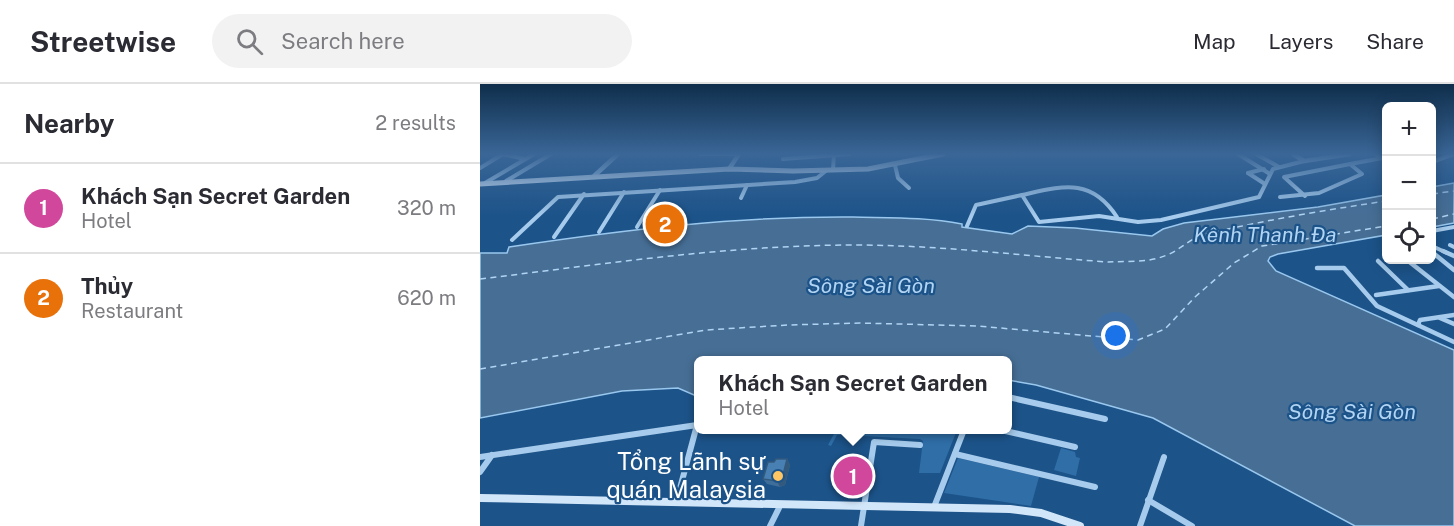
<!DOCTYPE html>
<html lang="en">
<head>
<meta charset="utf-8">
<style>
  body { margin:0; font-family:"Public Sans",sans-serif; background:#f2f2f3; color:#2b2b33 }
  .controls { position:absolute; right:18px; top:18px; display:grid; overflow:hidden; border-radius:9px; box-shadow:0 3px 15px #0003 }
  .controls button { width:54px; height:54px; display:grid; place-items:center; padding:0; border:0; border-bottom:2px solid #e1e1e2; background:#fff; color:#2b2b33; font:30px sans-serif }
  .you { position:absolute; left:636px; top:252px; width:21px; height:21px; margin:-15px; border:4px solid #fff; border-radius:50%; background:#1a73e8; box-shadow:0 0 0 9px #1a73e833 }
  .badge { display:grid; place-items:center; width:39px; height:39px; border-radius:50%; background:#db2777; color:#fff; font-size:20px; font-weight:700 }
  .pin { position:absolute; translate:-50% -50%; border:3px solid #fff; box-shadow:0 2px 6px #0006 }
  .popup { position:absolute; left:214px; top:272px; width:318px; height:78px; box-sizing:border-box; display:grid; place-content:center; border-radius:9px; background:#fff; filter:drop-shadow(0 2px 4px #0005); font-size:20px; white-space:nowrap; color:#7c7c81 }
  .popup b { font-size:22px; color:#2b2b33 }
  .popup::after { content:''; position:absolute; left:50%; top:100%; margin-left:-12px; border:12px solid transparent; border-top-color:#fff }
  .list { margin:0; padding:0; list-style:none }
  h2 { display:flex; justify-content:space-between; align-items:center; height:78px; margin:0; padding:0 24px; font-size:26px }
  h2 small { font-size:20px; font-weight:400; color:#7c7c81 }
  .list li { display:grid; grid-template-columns:39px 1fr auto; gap:18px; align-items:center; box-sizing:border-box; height:90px; padding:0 24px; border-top:2px solid #e1e1e2 }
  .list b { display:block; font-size:22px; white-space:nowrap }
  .list p { margin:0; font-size:20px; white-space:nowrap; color:#7c7c81 }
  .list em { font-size:20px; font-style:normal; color:#7c7c81 }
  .icon { flex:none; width:33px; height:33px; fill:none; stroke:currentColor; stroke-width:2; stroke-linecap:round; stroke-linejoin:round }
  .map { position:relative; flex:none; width:974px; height:442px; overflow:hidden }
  header { display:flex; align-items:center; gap:36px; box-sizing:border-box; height:84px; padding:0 30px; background:#fff; border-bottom:2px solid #e1e1e2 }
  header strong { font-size:28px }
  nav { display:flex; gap:33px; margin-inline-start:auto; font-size:21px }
  .search { width:420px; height:54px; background:#f2f2f3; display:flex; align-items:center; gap:15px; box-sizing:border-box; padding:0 21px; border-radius:33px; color:#7c7c81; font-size:22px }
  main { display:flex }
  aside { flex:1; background:#fff }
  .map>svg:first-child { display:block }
  .green { fill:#2f6ea7 }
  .water { fill:#476f96; stroke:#99c7ee; stroke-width:1.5 }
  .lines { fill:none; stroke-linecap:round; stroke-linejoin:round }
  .ferry { stroke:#b1d4f3; stroke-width:1.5; stroke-dasharray:6 4.5; stroke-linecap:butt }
  .minor-far2 { stroke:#a6cbec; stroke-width:4 }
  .minor-far1 { stroke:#a6cbec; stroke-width:4.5 }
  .minor { stroke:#a6cbec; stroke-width:6 }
  .tertiary { stroke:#a6cbec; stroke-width:4.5 }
  .secondary-far1 { stroke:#d2e6f9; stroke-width:5 }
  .secondary { stroke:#d2e6f9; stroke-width:8 }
  .wall { fill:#3f6e9a }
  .shaded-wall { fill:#335a7d }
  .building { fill:#4980b3; stroke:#335a7d; stroke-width:1.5 }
  .poi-dot { fill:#fdc563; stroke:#1c5389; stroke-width:2 }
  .labels { text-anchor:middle; stroke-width:4.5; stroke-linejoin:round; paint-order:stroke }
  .water-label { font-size:21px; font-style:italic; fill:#b1d4f3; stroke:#1c5389 }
  .near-poi-label { font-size:24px; fill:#fff; stroke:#1c5389; text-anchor:end }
</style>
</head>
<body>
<header>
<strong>Streetwise</strong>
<div class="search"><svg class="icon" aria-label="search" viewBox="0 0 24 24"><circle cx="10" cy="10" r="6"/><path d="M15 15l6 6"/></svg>Search here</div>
<nav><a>Map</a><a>Layers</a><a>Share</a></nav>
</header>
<main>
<aside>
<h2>Nearby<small>2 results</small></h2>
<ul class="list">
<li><span class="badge" style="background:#d1479c">1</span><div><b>Khách Sạn Secret Garden</b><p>Hotel</p></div><em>320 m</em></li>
<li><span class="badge" style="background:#e8710a">2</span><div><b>Thủy</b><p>Restaurant</p></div><em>620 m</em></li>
</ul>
</aside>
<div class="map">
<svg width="974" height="442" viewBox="0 0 974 442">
  <rect width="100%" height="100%" fill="#1c5389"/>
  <!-- green -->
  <g class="green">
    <polygon points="356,346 477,346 460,389 439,389 443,357 440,355 364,351 357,351 351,362 348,361"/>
    <polygon points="581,364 595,368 596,373 600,374 596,392 574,386"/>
    <polygon points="478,374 559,393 551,422 464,409"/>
  </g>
  <!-- water -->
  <g class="water">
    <polygon points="974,99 974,139 952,143 952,103"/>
    <path d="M906,111V151L798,170L790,173L788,177L796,187L974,266V442H875L673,334L556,301L528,296V276H218V311H214L198,304L142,307L0,334V169H27L29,163C143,146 257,132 373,133C410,134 446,133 482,140V143L532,150L548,142L595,144L672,152L683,145L704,139L838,123Z"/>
  </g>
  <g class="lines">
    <!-- ferry -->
    <g class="ferry">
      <polyline points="952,110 974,107"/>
      <polyline points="952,135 974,130"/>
      <path d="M0,195C124,180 249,161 375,161C459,161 544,172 628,178C647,177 669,179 687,171C702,165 708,155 726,150C786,136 846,126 906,117"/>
      <polyline points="0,285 226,246 308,241 380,239 497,242 658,256 685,245 715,213 754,179 782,162 906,142"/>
    </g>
    <!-- minor-far2 -->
    <g class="minor-far2">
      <polyline points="22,70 45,75"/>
      <polyline points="220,70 259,70"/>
      <polyline points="758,70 790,90"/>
      <polyline points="776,70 799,83"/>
      <polyline points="303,75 370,70"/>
      <polyline points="952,78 974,70"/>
      <polyline points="415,81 418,94 429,104"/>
      <polyline points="0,84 23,70"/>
      <polyline points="353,86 354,70"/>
      <polyline points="768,89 784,85"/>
      <polyline points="768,89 785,100"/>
      <polyline points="26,97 71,70"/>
      <polyline points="5,99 54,70"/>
      <path d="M542,111C583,102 611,93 637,133"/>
      <polyline points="825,112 804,93 870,80"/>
      <polyline points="800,113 839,109 882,90 870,80 902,74 895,70"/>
      <polyline points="261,114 267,101"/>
      <polyline points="487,142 496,121 542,111 559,138 619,132 658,138 681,136 779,113 793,85 824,77"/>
      <polyline points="157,143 180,106"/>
      <polyline points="952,147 974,143"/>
      <polyline points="119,148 144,108"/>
      <polyline points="74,153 104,110"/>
      <polyline points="32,156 78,113 315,98 337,94 347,86"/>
      <polyline points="970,161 974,163"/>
      <polyline points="952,162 967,169"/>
    </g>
    <!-- minor-far1 -->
    <g class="minor-far1">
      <polyline points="963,167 974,172"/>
      <polyline points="952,168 974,186"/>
      <polyline points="927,176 974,213"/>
      <polyline points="898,177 928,206"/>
      <polyline points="837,184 864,184 897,222 974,258"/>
      <polyline points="896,211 959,202"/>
      <polyline points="960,234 974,240"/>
      <polyline points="938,241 940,236 974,231"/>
    </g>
    <!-- minor -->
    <g class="minor">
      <polyline points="528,313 625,335"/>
      <polyline points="521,346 595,363"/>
      <polyline points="475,370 615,403"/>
      <polyline points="0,373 217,341 196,419"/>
      <polyline points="0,388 12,371"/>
      <polyline points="668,416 712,442"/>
      <polyline points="454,423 484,346"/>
      <polyline points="290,442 301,420"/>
      <polyline points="381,442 394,358 440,361"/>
      <polyline points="660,442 684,373"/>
    </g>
    <!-- tertiary -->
    <g class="tertiary">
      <polyline points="813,70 824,77 870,70"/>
      <polyline points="249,85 259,70"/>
      <polyline points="114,92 138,70"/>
    </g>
    <!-- secondary-far1 -->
    <polyline class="secondary-far1" points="0,100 249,85 313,87 388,85 463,70"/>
    <!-- secondary -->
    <polyline class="secondary" points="0,414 530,425 561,429 600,442"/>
  </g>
  <!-- wall -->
  <polygon class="wall" points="307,375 310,381 305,401 300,403 287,400 283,395"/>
  <!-- shaded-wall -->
  <polygon class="shaded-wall" points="307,375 310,381 305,401 300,403 297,397"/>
  <!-- building -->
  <polygon class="building" points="296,375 307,375 302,395 297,397 283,395 288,378 294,378"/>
  <!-- sky -->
  <linearGradient id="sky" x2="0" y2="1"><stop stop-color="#0f2e4b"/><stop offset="0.53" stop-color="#3a6697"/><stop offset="1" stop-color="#3a6697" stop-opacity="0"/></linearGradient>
  <rect width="974" height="132" fill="url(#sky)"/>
  <!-- markers -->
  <circle class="poi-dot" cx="298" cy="392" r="6"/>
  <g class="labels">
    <!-- water labels -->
    <g class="water-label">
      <text x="785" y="158">Kênh Thanh Đa</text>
      <text x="391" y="209">Sông Sài Gòn</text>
      <text x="872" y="335">Sông Sài Gòn</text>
    </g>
    <!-- near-poi labels -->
    <g class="near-poi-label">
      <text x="286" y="386">Tổng Lãnh sự<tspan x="286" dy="28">quán Malaysia</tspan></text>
    </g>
  </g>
</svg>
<div class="controls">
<button>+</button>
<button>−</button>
<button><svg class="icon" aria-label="locate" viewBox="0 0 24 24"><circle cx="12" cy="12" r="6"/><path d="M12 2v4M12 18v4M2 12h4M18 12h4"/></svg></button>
</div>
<div class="you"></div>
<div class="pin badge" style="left:373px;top:392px;background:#d1479c">1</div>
<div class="popup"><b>Khách Sạn Secret Garden</b>Hotel</div>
<div class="pin badge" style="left:185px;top:140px;background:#e8710a">2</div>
</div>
</main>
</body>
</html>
